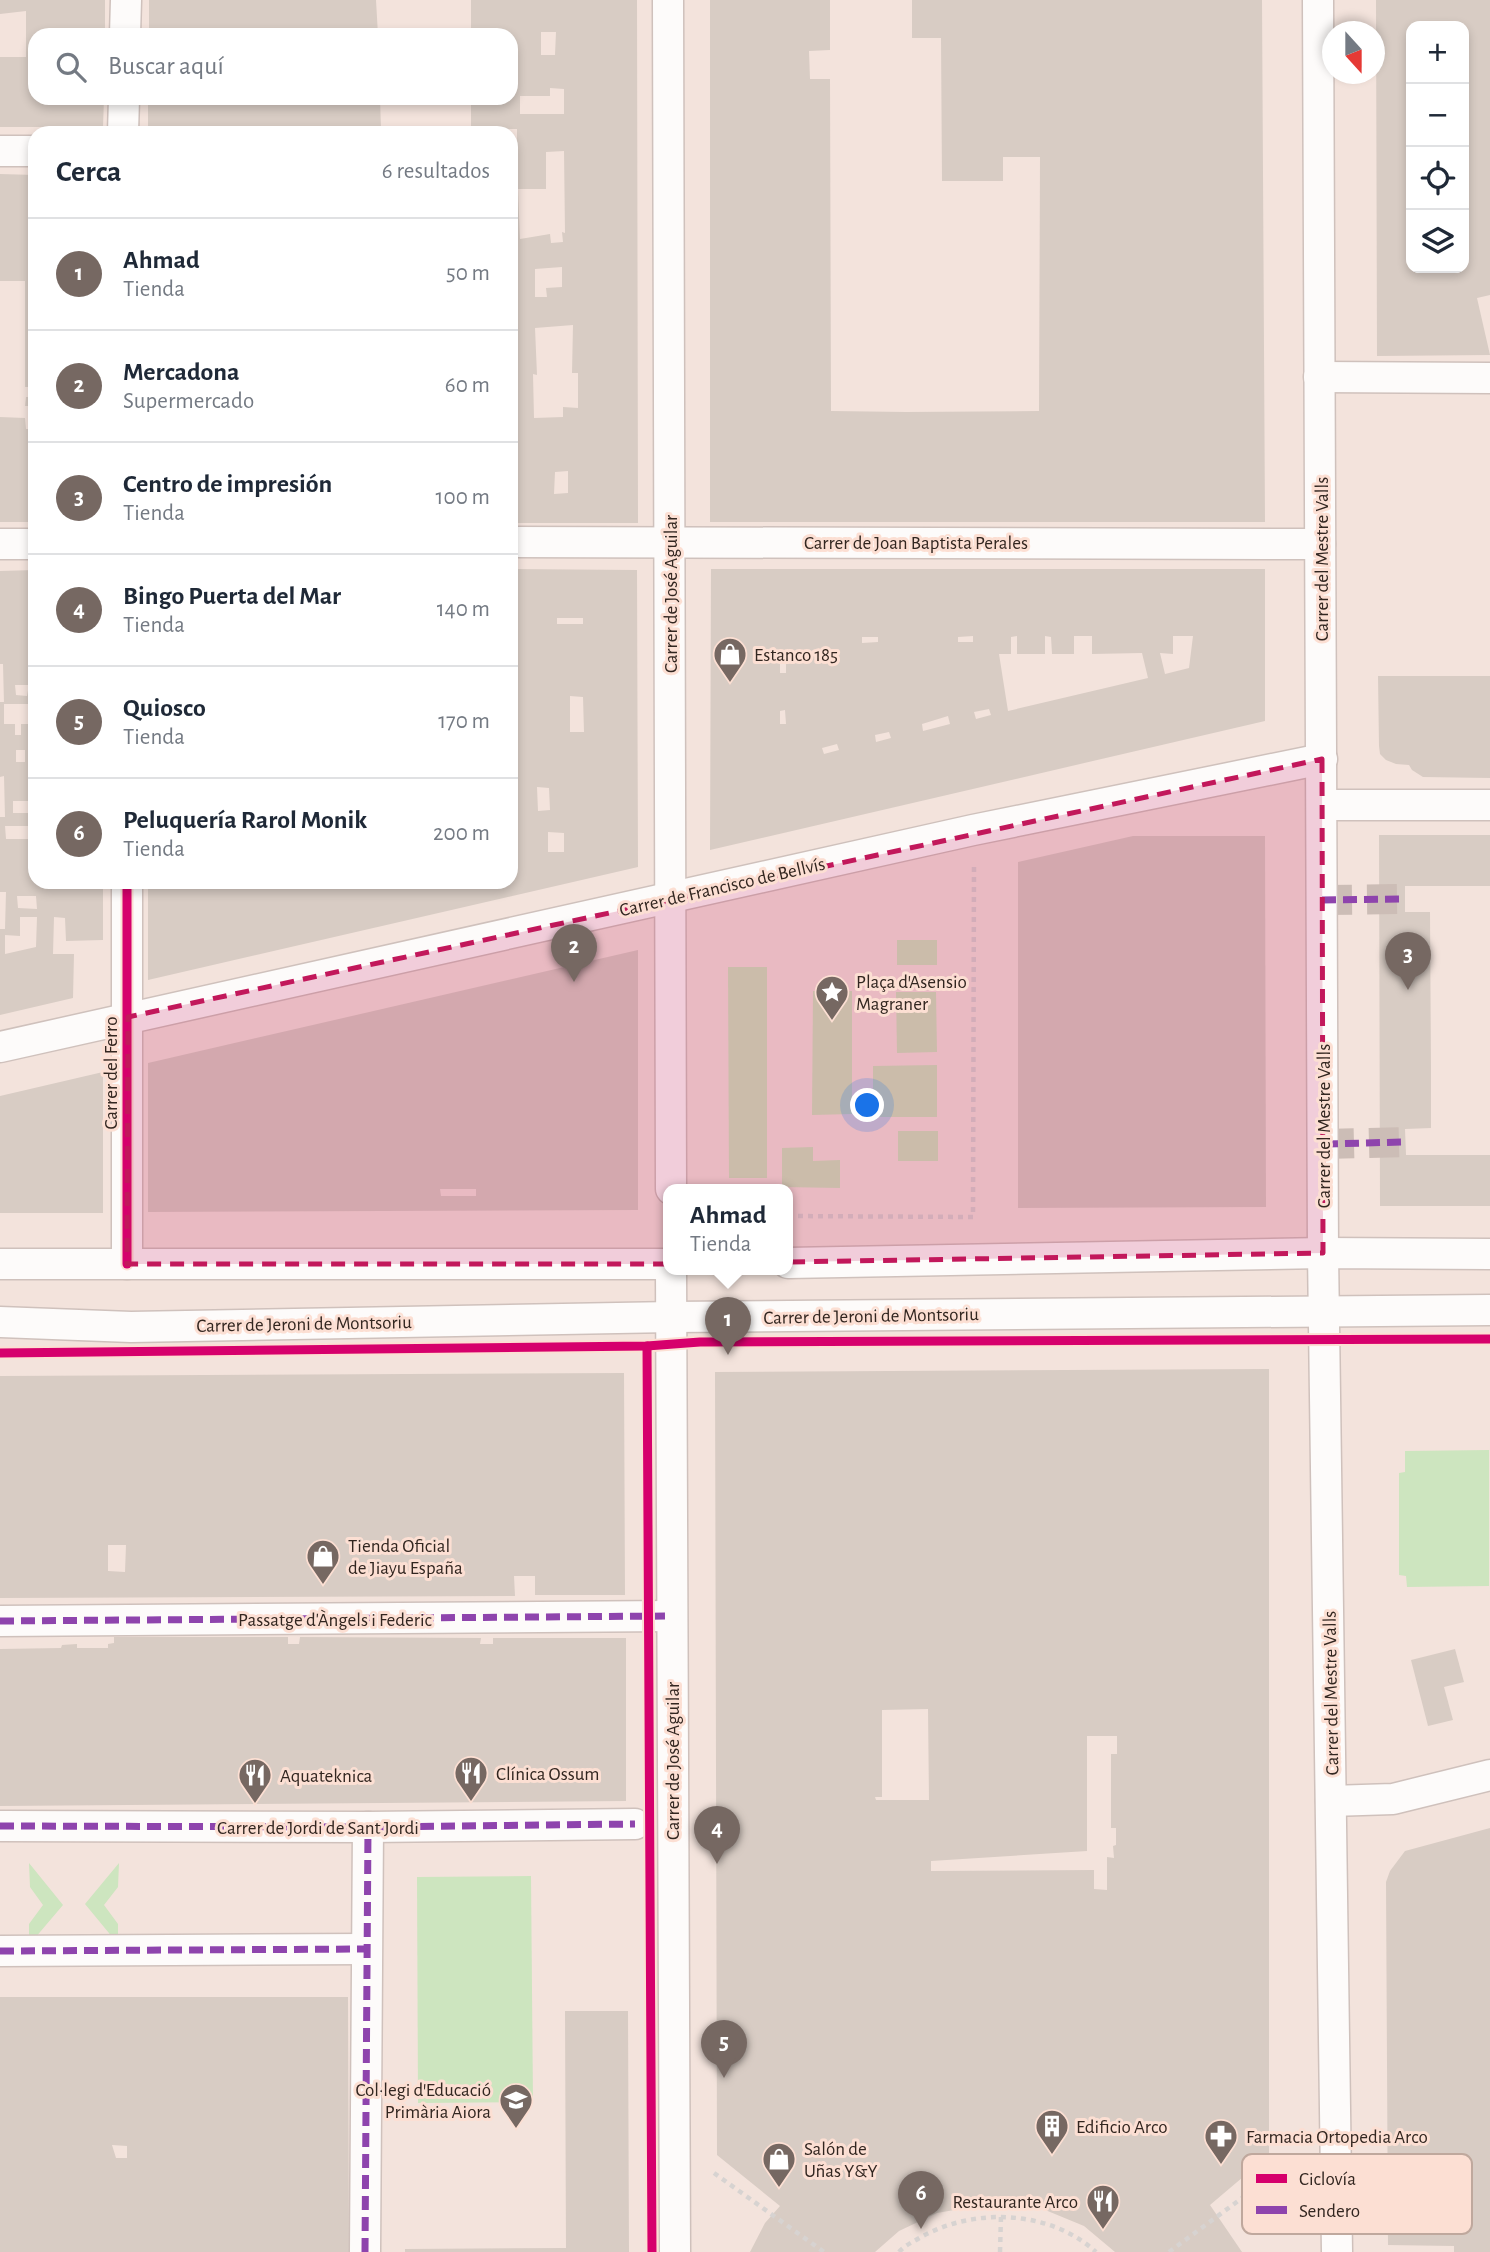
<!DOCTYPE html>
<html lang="es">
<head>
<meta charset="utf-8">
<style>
  body { margin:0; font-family:"Alegreya Sans",sans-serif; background:#f6f6f7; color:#1f2937 }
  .controls { position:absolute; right:21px; top:21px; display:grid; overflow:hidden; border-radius:14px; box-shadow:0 4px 10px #0003 }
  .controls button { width:63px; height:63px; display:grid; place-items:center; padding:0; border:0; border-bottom:2px solid #e0e1e3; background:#fff; color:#1f2937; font:35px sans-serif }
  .compass { position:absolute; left:1322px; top:21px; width:63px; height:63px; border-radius:50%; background:#fff; box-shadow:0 4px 10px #0003; rotate:159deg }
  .you { position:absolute; left:868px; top:1106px; width:24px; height:24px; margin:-18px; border:5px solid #fff; border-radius:50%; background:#1a73e8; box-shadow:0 0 0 10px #1a73e833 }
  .badge { display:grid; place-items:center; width:46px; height:46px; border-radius:50%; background:#766862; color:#fff; font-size:23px; font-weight:700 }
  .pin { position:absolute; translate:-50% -58px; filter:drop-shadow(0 2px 4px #0008) }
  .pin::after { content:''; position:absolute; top:37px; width:24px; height:21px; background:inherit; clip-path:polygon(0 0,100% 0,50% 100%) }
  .popup { position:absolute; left:663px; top:1184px; width:130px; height:91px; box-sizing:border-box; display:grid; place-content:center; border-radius:14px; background:#fff; filter:drop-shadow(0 2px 5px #0005); font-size:23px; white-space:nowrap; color:#747a83 }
  .popup b { font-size:26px; color:#1f2937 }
  .popup::after { content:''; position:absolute; left:50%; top:100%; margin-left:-14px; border:14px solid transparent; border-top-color:#fff }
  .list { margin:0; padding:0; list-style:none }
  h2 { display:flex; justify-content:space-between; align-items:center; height:91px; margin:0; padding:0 28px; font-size:30px }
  h2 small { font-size:23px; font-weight:400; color:#747a83 }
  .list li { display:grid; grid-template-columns:46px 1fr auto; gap:21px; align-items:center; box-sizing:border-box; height:112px; padding:0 28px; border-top:2px solid #e0e1e3 }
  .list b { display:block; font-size:26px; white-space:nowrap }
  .list p { margin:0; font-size:23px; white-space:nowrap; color:#747a83 }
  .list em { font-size:23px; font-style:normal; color:#747a83 }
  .icon { flex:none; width:38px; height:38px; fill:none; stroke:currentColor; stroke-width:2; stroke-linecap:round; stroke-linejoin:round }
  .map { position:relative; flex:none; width:1490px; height:2252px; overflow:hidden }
  .search { position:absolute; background:#fff; box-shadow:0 4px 10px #0003; left:28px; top:28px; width:490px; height:77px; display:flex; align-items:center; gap:18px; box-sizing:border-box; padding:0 24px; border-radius:21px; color:#747a83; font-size:26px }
  .panel { position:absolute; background:#fff; box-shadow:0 4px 10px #0003; left:28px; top:126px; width:490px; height:763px; border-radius:21px }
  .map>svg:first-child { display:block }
  .green { fill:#cde5bf }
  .building { fill:#d8ccc4; fill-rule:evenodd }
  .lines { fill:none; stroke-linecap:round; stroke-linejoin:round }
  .street-tunnel { stroke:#ccbdb6; stroke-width:30; stroke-dasharray:30 15; stroke-linecap:butt }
  .street-casing { stroke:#cfc1bc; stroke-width:33 }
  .path { stroke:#d7d3d1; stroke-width:4.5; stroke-dasharray:5 5; stroke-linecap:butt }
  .street { stroke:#fdfbfa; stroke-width:30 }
  .quiet { stroke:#8e44ad; stroke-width:7; stroke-dasharray:14 7; stroke-linecap:butt }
  .cycleway-casing { stroke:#fcdfd3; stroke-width:13 }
  .cycleway { stroke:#d6006c; stroke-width:9 }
  .marked { fill:#c2185b; fill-opacity:0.2; stroke:#c2185b; stroke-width:5; stroke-dasharray:14 9; stroke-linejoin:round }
  .labels { text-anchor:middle; stroke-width:6; stroke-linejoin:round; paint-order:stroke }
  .street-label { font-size:19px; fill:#322620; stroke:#fcdfd3 }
  .poi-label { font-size:19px; fill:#322620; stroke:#fcdfd3; text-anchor:start }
  .key { fill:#fcdfd3; stroke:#bfa89d; stroke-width:2 }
  .key-label { font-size:19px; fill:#322620 }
</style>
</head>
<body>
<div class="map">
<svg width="1490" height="2252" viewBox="0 0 1490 2252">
  <rect width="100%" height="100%" fill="#f3e3dc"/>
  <!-- green -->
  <g class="green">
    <rect x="897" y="940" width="40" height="25"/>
    <polygon points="728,967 767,967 767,1178 729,1178"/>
    <polygon points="813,991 852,991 852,1114 812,1115"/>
    <polygon points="896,992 936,992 937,1052 897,1053"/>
    <polygon points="937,1065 937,1117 873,1117 873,1066"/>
    <rect x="898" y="1131" width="40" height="30"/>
    <polygon points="813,1147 813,1161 840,1160 840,1188 782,1187 782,1148"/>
    <polygon points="1489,1450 1489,1586 1407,1587 1406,1576 1399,1575 1399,1473 1405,1472 1405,1451"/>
    <polygon points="29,1863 63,1905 29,1945 29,1924 43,1905 30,1887"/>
    <polygon points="119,1863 118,1887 104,1905 118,1924 118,1944 85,1904"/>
    <polygon points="531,1876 533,2102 418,2103 417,1877"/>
  </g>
  <!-- building -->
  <g class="building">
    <polygon points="0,0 105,0 105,35 35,35 35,98 104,98 103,127 0,127 0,57 26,57 26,11 0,14"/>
    <polygon points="149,0 376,0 378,35 346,35 342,31 331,31 327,35 234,35 230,31 220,31 215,35 149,35"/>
    <path d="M471,0H637L638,523H511V176H517V129H471V98H511V35H471ZM541,32H556L555,55H541ZM550,88L564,89V114H520V96H550ZM564,151L565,233L562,232L563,242L551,243L550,234L520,239L518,189H546V152ZM562,267V287L546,288L547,297H535V269ZM573,325L572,373H578V408L563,407V417L534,418L533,374L537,375L535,328ZM568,471V493L554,494L555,472Z"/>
    <polygon points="710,0 830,0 830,50 809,51 810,79 830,79 831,411 906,412 1039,411 1040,157 1003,157 1003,181 942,181 941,38 912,38 912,0 1262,0 1265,522 710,522"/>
    <path d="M1376,0H1490V295L1477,298L1490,355L1377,356ZM1411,26H1464V268H1411Z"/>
    <polygon points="148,98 226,98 226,101 244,101 244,98 319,98 319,101 337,102 338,98 380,98 381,129 148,127"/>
    <polygon points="0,174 35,175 35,387 25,387 25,281 0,281"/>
    <polygon points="26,397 35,397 35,406 25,406"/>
    <polygon points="0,417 25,418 26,429 35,429 35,522 0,522"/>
    <path d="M511,569L637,570L638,867L148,980V882H511ZM557,618H583V624H557ZM570,696L583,697L584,732H570ZM537,787L549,788L550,810L538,811ZM548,832L564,833V852H548Z"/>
    <path d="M711,569H1265V721L710,850ZM973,636V642H958V637ZM1017,636V654H1045V636L1051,637L1052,654H1074V636H1092V654L1142,653L1148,678L1008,711L999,654H1011V637ZM1173,636H1193L1189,668L1165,674L1160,653L1173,654ZM862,637H878V642L862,643ZM780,658L786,659V673H780ZM989,709L991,715L976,719L974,712ZM785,710L786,724H780V711ZM948,716L950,724L923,731L922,724ZM889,732L891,738L876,742L875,735ZM837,744L839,750L824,754L822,748Z"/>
    <path d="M35,570V704H4L3,664H0V571ZM15,685H29L27,696L16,695Z"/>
    <polygon points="1378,676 1490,676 1490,778 1423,777 1412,770 1409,765 1396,764 1386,760 1380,754 1379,746"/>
    <path d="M0,702H4V724H15V735H21V724H35V801H13V813H35V826H5L6,839H35V882H103V940L66,941L65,918L54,917L53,954H74L73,998L0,1015V929H5L6,892H0V817H5L4,776L0,777ZM16,750H25V762H16ZM17,896H36L37,909L18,908ZM20,917H37L36,947L5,954V935L20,936Z"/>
    <polygon points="1379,835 1490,835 1490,886 1405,886 1405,912 1430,912 1431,1067 1431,1128 1405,1129 1406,1155 1490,1155 1490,1206 1380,1206"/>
    <polygon points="1133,836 1265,836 1266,1207 1018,1208 1018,862"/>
    <path d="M638,950V1210L148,1212V1063ZM440,1189H476V1196H441Z"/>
    <polygon points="103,1072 103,1213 0,1213 0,1096"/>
    <path d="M1269,1369V2155L1210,2205L1242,2252H1115L1084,2226L1038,2207L994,2203L937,2213L899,2231L875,2252H750L765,2223L780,2206L717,2155L715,1372ZM928,1709L929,1800H876L875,1797H882V1710ZM1087,1736H1117V1754H1111V1828H1116V1845L1113,1846L1114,1858L1107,1857V1890L1094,1889V1870L931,1871V1861L1087,1851Z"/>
    <path d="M624,1373L625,1595H535V1576H514L515,1596L0,1598V1376ZM108,1545H126L125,1572L108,1571Z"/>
    <polygon points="114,1637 288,1637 288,1644 299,1644 300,1637 481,1638 480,1644 493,1644 493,1638 626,1638 626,1801 0,1806 0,1649 61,1648 62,1645 77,1644 77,1648 108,1648 108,1644 114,1643"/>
    <polygon points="1455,1649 1464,1682 1444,1687 1453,1720 1428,1726 1411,1660"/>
    <polygon points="1490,1828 1490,2252 1454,2252 1454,2246 1388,2245 1386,1882 1390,1871 1405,1851"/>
    <path d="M0,1997H348L349,2252H0ZM112,2145L127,2146V2158H116Z"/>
    <polygon points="565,2011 628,2011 629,2252 405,2252 405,2249 566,2248"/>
  </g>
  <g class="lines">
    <!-- street-tunnel -->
    <g class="street-tunnel">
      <polyline points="1322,900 1405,899"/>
      <polyline points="1324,1144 1405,1142"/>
    </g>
    <defs>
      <g id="street">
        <polyline points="668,0 671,1189"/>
        <polyline points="1318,0 1323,1253 1337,2252"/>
        <polyline points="125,35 126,0"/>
        <polyline points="123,133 124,98"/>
        <polyline points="0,151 35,151"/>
        <polyline points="1319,377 1490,378"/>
        <polyline points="511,542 1320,544"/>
        <polyline points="0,544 35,544"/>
        <polyline points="1322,805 1490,805"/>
        <polyline points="127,882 127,1264"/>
        <polyline points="0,1047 973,830 1322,759"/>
        <polyline points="788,1263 1323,1253 1490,1254"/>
        <polyline points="0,1264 668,1264"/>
        <polyline points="671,1269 675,2252"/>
        <polyline points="0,1322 131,1327 672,1317 1490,1310"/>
        <polyline points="0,1621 671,1616"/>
        <polyline points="1331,1801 1393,1799 1490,1775"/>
        <polyline points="0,1826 368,1827 635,1824"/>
        <polyline points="0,1951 366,1949"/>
        <polyline points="365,2252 368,1827"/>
      </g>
    </defs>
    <!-- street casing -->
    <use href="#street" class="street-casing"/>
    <!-- path -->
    <g class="path">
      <polyline points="788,1216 973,1217 974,865"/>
      <polyline points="714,2173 824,2252"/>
      <path d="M899,2252C905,2245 913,2242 921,2237C975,2207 1050,2210 1096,2252"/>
      <polyline points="1000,2252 1001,2216"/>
      <polyline points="1169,2252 1280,2170"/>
    </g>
    <!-- street -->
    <use href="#street" class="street"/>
    <!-- quiet -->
    <g class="quiet">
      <polyline points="1322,900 1405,899"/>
      <polyline points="1324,1144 1405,1142"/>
      <polyline points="0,1621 671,1616"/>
      <polyline points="0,1826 368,1827 635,1824"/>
      <polyline points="0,1951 366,1949"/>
      <polyline points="365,2252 368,1827"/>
    </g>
    <defs>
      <g id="cycleway">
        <polyline points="127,882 127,1264"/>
        <polyline points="647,1346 652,2252"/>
        <polyline points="0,1353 647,1346 700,1342 1490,1339"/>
      </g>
    </defs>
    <!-- cycleway casing -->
    <use href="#cycleway" class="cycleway-casing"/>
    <!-- cycleway -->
    <use href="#cycleway" class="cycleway"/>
  </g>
  <!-- marked area -->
  <path class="marked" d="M1322,759L1323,1253L671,1264H127L128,1017Z"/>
  <!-- icons -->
  <defs>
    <symbol id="shop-pin" viewBox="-11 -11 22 30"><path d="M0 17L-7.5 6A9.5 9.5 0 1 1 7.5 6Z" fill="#766862" stroke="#fcdfd3"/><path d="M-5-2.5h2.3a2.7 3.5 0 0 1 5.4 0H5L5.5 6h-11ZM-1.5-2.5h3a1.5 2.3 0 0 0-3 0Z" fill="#fff"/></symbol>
    <symbol id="sight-pin" viewBox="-11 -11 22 30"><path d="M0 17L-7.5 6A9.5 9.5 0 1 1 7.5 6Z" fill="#766862" stroke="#fcdfd3"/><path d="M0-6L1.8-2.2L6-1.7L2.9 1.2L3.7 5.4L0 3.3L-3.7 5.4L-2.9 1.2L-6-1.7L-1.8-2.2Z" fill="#fff"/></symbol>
    <symbol id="restaurant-pin" viewBox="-11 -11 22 30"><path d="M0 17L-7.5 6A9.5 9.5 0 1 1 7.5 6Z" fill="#766862" stroke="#fcdfd3"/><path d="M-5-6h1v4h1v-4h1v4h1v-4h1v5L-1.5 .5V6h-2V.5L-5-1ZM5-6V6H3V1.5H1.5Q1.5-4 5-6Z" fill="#fff"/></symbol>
    <symbol id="school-pin" viewBox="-11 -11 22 30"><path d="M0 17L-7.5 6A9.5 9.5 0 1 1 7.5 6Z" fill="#766862" stroke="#fcdfd3"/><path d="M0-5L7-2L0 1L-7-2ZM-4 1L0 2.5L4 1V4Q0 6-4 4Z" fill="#fff"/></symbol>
    <symbol id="building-pin" viewBox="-11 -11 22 30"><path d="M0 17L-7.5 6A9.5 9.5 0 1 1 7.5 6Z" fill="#766862" stroke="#fcdfd3"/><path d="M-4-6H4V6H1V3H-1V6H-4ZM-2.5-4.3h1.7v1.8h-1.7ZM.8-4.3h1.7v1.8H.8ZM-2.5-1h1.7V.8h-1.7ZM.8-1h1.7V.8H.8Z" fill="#fff"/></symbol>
    <symbol id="pharmacy-pin" viewBox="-11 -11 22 30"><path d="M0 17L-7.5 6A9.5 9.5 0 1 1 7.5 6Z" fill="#766862" stroke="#fcdfd3"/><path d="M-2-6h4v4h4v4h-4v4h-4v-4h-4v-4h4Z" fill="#fff"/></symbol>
  </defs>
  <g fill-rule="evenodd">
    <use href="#shop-pin" x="711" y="635" width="38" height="52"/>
    <use href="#sight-pin" x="813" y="973" width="38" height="52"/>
    <use href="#shop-pin" x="304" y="1537" width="38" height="52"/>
    <use href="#restaurant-pin" x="452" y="1754" width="38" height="52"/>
    <use href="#restaurant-pin" x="236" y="1756" width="38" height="52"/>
    <use href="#school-pin" x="497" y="2081" width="38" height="52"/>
    <use href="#building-pin" x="1033" y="2107" width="38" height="52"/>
    <use href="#pharmacy-pin" x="1202" y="2117" width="38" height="52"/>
    <use href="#shop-pin" x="760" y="2140" width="38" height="52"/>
    <use href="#restaurant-pin" x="1084" y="2182" width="38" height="52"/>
  </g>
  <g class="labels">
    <!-- street labels -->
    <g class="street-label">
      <text x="916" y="549">Carrer de Joan Baptista Perales</text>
      <text transform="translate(1321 559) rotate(-90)" y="7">Carrer del Mestre Valls</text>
      <text transform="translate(670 594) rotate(-90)" y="7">Carrer de José Aguilar</text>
      <text transform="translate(722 886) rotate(-13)" y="7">Carrer de Francisco de Bellvís</text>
      <text transform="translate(110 1073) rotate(-90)" y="7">Carrer del Ferro</text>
      <text transform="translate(1323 1126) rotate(-90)" y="7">Carrer del Mestre Valls</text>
      <text transform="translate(871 1315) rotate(-1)" y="7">Carrer de Jeroni de Montsoriu</text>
      <text transform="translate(304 1323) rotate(-1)" y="7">Carrer de Jeroni de Montsoriu</text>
      <text x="335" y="1626">Passatge d'Àngels i Federic</text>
      <text transform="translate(1330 1693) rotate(-91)" y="7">Carrer del Mestre Valls</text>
      <text transform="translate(672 1761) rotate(-90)" y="7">Carrer de José Aguilar</text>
      <text x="318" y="1834">Carrer de Jordi de Sant Jordi</text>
    </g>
    <!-- poi labels -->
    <g class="poi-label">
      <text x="754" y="661">Estanco 185</text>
      <text x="856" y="988">Plaça d'Asensio<tspan x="856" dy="22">Magraner</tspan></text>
      <text x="348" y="1552">Tienda Oficial<tspan x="348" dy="22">de Jiayu España</tspan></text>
      <text x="496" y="1780">Clínica Ossum</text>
      <text x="280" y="1782">Aquateknica</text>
      <text x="491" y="2096" text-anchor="end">Col·legi d'Educació<tspan x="491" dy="22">Primària Aiora</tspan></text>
      <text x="1076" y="2133">Edificio Arco</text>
      <text x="1246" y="2143">Farmacia Ortopedia Arco</text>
      <text x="804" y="2155">Salón de<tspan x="804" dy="22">Uñas Y&amp;Y</tspan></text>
      <text x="1078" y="2208" text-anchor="end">Restaurante Arco</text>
    </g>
  </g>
  <!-- legend -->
  <rect x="1242" y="2154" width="230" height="80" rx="10" class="key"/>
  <rect x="1256" y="2174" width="31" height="9" fill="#d6006c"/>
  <rect x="1256" y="2206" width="31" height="8" fill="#8e44ad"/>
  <g class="key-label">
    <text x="1299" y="2185">Ciclovía</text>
    <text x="1299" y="2217">Sendero</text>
  </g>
</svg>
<div class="controls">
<button>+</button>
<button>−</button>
<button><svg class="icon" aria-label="locate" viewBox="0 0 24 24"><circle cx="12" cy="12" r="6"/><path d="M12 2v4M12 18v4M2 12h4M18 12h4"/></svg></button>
<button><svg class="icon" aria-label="layers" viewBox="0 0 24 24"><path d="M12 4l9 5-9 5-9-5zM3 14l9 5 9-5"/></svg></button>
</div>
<svg class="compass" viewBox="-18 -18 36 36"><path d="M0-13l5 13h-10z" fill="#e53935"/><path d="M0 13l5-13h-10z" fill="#747a83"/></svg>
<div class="you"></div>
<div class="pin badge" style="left:728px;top:1355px">1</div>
<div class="popup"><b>Ahmad</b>Tienda</div>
<div class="pin badge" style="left:574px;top:982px">2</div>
<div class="pin badge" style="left:1408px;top:990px">3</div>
<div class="pin badge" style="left:717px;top:1864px">4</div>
<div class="pin badge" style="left:724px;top:2078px">5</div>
<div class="pin badge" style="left:921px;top:2229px">6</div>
<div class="search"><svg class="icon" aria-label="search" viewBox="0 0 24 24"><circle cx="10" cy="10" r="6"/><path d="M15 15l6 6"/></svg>Buscar aquí</div>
<section class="panel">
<h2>Cerca<small>6 resultados</small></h2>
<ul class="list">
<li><span class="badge">1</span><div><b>Ahmad</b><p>Tienda</p></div><em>50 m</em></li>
<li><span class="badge">2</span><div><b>Mercadona</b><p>Supermercado</p></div><em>60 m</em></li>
<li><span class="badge">3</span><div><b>Centro de impresión</b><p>Tienda</p></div><em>100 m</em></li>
<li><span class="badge">4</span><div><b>Bingo Puerta del Mar</b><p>Tienda</p></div><em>140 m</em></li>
<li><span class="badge">5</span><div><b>Quiosco</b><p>Tienda</p></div><em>170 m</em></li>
<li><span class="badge">6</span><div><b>Peluquería Rarol Monik</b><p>Tienda</p></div><em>200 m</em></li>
</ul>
</section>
</div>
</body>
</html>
